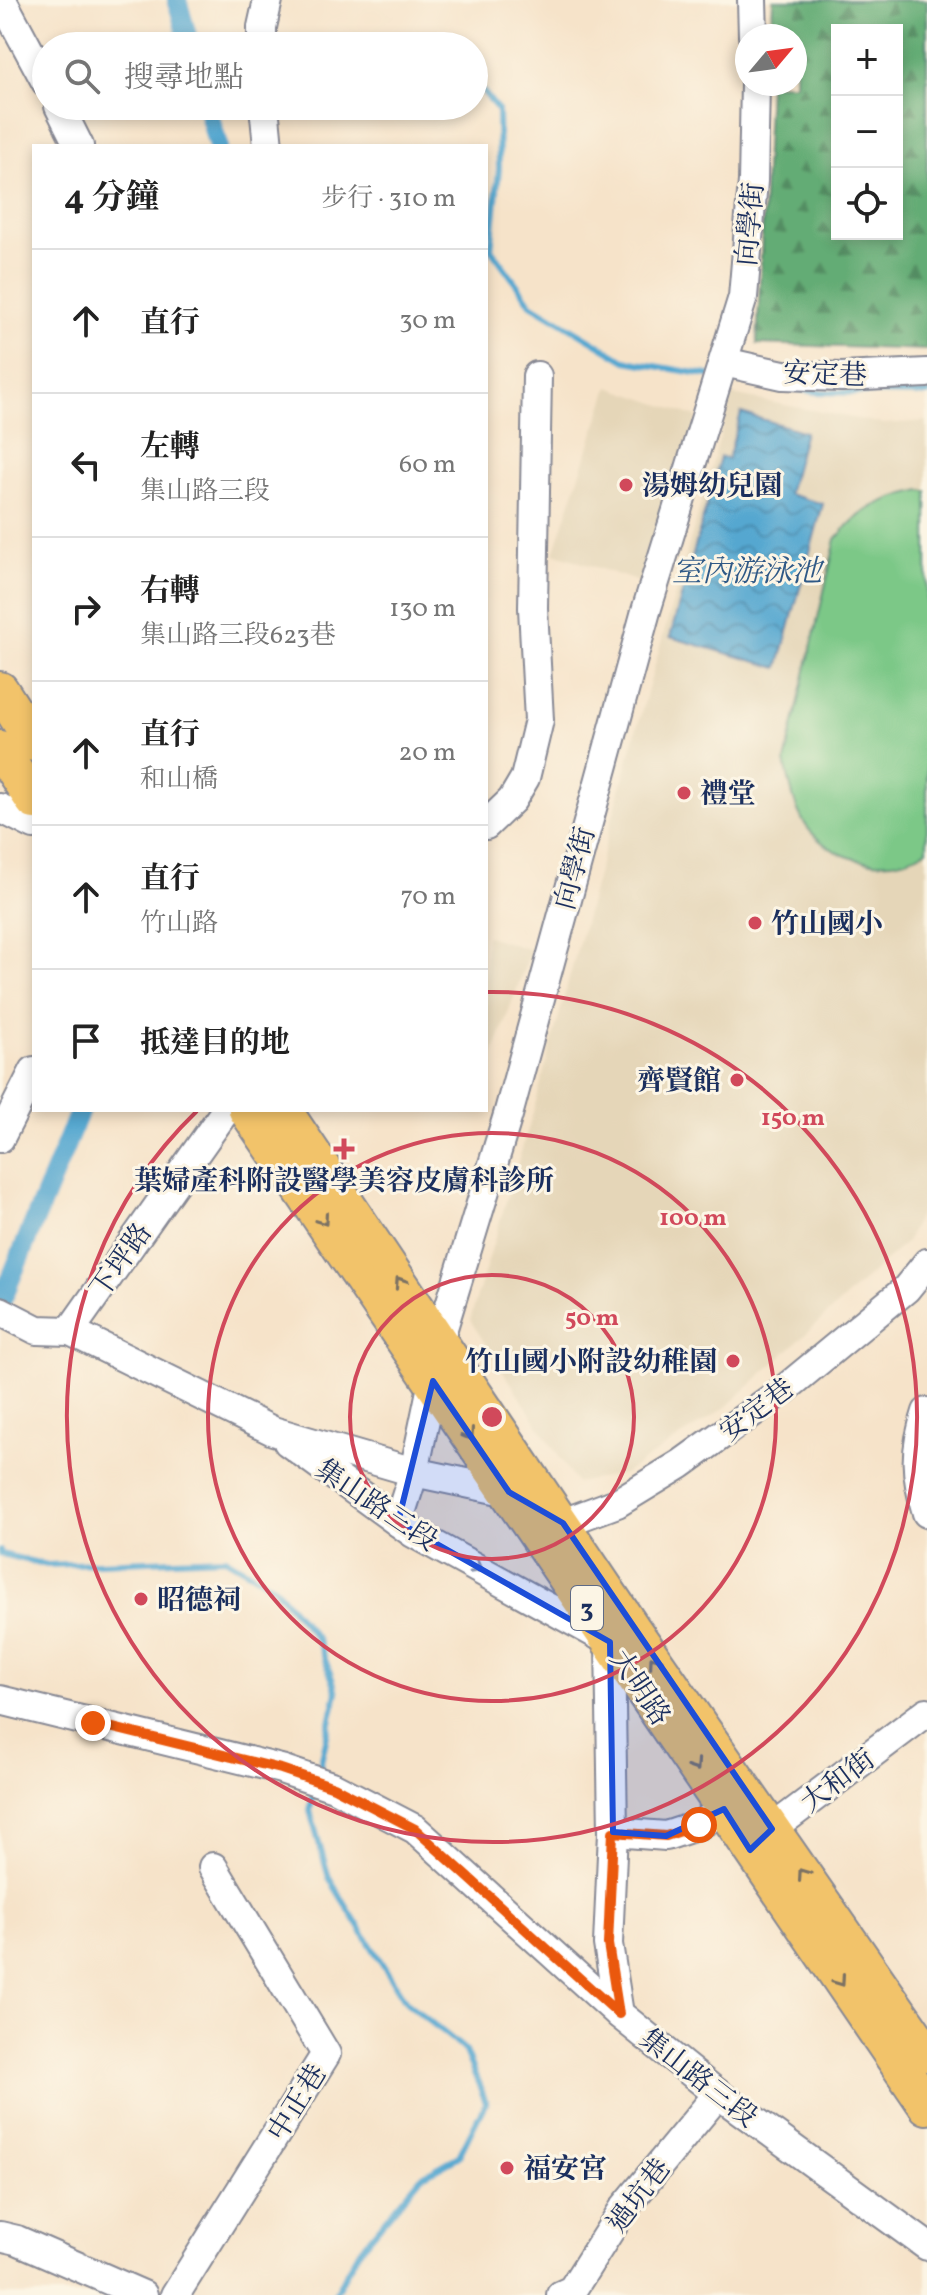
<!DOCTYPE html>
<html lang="zh-TW">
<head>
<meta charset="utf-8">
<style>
  body { margin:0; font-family:Vollkorn,"Noto Serif TC",serif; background:#f2f2f2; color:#222 }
  .controls { position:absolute; right:24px; top:24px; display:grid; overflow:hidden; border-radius:0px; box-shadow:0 4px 12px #0003 }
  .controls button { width:72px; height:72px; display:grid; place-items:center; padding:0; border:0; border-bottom:2px solid #e0e0e0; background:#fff; color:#222; font:40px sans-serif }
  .compass { position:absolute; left:735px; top:24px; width:72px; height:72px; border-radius:50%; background:#fff; box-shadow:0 4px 12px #0003; rotate:61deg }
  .stop { position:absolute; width:24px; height:24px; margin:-18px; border:6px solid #ea580c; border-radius:50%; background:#fff }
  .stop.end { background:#ea580c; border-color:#fff; box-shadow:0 2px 8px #0008 }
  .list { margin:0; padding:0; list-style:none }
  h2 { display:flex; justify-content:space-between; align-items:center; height:104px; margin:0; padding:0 32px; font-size:34px }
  h2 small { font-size:26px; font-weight:400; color:#767676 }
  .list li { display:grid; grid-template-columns:52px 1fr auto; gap:24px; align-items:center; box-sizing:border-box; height:144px; padding:0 32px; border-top:2px solid #e0e0e0 }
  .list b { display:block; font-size:30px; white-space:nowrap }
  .list p { margin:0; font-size:26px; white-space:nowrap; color:#767676 }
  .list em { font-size:26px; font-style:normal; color:#767676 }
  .icon { flex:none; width:44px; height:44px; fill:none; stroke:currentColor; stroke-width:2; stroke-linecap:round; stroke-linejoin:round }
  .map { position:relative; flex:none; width:927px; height:2295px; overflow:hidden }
  .search { position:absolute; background:#fff; box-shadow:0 4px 12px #0003; left:32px; top:32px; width:456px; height:88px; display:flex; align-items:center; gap:20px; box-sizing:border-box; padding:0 28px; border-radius:44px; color:#767676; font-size:30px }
  .panel { position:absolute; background:#fff; box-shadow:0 4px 12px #0003; left:32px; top:144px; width:456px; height:968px; border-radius:0px }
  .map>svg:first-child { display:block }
  .built { fill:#e5d6b8 }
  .grass { fill:#7bc887; stroke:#4b7c72; stroke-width:2 }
  .forest { fill:url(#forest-firs); stroke:#406e69; stroke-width:2; fill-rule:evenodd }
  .water { fill:url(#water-waves); stroke:#386b97; stroke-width:2 }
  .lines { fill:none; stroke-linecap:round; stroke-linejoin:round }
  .stream { stroke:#55a7d0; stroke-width:6 }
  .canal { stroke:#55a7d0; stroke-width:20 }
  .minor-casing { stroke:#888994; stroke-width:32 }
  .major-casing { stroke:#888994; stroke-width:40 }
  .minor { stroke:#fff; stroke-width:28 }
  .major { stroke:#f2c36a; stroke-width:36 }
  .oneway { stroke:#7c7263 }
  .oneway2 { stroke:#8d97ae }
  .route { stroke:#ea580c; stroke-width:10 }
  .marked { fill:#1d4ed8; fill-opacity:0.2; stroke:#1d4ed8; stroke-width:6; stroke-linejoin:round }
  .ring { fill:none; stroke:#d1495b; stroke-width:4 }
  .poi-dot { fill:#d1495b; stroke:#fcf5e5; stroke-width:3 }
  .labels { text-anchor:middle; stroke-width:6; stroke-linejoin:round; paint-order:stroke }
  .shield { fill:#fcf5e5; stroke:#5e6a86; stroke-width:2 }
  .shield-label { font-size:26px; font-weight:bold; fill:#1b2f5e }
  .street-label { font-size:28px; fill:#1b2f5e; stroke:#fcf5e5 }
  .poi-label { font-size:28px; font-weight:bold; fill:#1b2f5e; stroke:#fcf5e5; text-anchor:start }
  .water-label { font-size:30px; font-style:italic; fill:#2f5986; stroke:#fcf5e5 }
  .centre { fill:#d1495b; stroke:#fcf5e5; stroke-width:4 }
  .ring-label { font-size:24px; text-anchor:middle; font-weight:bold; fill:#d1495b; stroke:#fcf5e5; stroke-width:6; stroke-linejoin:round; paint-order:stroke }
</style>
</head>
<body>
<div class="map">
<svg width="927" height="2295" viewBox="0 0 927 2295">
  <defs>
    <pattern id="forest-firs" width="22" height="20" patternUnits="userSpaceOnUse" patternTransform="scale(2)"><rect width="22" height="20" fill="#64ac74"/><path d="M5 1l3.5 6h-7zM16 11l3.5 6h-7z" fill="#528c62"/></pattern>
    <pattern id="water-waves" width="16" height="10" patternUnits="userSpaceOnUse" patternTransform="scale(2)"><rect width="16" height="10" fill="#55a7d0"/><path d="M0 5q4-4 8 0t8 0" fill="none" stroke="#4688ac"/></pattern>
  </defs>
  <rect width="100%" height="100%" fill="#fcf5e5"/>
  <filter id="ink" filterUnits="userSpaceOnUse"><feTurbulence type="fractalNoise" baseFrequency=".0125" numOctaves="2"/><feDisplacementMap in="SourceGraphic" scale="16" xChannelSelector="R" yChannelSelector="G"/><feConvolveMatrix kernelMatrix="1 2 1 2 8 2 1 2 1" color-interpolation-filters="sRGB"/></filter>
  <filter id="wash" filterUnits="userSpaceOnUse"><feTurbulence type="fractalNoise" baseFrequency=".006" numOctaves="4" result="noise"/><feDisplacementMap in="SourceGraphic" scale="32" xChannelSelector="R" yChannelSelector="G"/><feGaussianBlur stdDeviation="1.8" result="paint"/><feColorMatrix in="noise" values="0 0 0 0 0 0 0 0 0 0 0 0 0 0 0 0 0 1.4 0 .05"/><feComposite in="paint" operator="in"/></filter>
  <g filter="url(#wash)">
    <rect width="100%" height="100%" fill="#f6e3c9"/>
    <!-- built -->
    <g class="built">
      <polygon points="609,387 697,417 642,583 554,553"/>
      <polygon points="732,395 884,424 927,421 927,1199 906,1242 726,1407 624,1474 576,1483 470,1320 532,1116 636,731"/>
      <polygon points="487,936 531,950 486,1073 486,938"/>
    </g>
    <!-- grass -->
    <path class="grass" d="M921,490L927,491V850C891,872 840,864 811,832C795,814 790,785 785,762L836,539C861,508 883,499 921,490Z"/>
    <!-- forest -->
    <path class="forest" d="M773,0H927V350L757,344L769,84H795V36H771ZM837,30H897V234H837Z"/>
    <!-- water -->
    <polygon class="water" points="741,413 805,432 788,494 823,504 778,668 670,637 720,457 728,459"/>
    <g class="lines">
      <!-- stream -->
      <g class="stream">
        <polyline points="474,80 498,110 499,169 491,249 531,304 626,361 713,376"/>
        <polyline points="791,388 816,392 927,394"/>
        <polyline points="0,1551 1,1554 47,1565 225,1558 274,1587 318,1640 337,1692 318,1775"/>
        <polyline points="314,1790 310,1811 329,1878 406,2002 464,2049 486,2102 459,2156 421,2177 358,2252 334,2295"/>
      </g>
      <!-- canal -->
      <g class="canal">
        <polyline points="177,0 190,46"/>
        <polyline points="207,106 218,146"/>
        <polyline points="0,1305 80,1110"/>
      </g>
    </g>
  </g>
  <g filter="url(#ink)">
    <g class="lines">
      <defs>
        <g id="minor">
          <polyline points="2,0 46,82"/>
          <polyline points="752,0 753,36"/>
          <polyline points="262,46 262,27 268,0"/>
          <polyline points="59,106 79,146"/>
          <polyline points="264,106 268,146"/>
          <polyline points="724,362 783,375 842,377 927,373"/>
          <polyline points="0,808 34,825"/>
          <polyline points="486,825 512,800 525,778 539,720 533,608 537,376"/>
          <polyline points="0,1138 34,1071"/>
          <polyline points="0,1311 37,1330 70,1331 273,1431 414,1472 509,1492 563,1523 617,1503 681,1464 786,1388 906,1289 927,1263"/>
          <polyline points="70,1331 226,1110"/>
          <polyline points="439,1341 508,1115 646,611 743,297 753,181 755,84"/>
          <path d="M927,1412C914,1451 915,1474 927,1513"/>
          <polyline points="288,1442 413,1533 609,1641"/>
          <polyline points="398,1522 414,1472 433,1381"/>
          <polyline points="610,1642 613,1832 608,1944 619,2014 718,2094 927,2246"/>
          <polyline points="0,1700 281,1769 334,1787 415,1829 619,2014"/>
          <polyline points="613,1832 666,1836 699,1825 724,1809"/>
          <polyline points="757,1844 772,1829 927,1712"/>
          <polyline points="0,2236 17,2240 143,2295"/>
          <polyline points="175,2295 326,2054 213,1867"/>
          <polyline points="561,2295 572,2290 624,2208 718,2094"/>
        </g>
        <g id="major">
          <polyline points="0,690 34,743"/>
          <polyline points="0,749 34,801"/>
          <polyline points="247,1110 927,2106"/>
          <polyline points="283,1110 632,1629 927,2053"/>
        </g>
      </defs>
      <!-- minor casing -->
      <use href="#minor" class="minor-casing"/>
      <!-- major casing -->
      <use href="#major" class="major-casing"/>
      <!-- minor -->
      <use href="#minor" class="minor"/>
      <!-- major -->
      <use href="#major" class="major"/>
    </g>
    <!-- one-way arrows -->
    <defs><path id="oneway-chevron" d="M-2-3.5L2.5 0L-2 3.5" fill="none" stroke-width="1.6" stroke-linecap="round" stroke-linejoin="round" transform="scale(2)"/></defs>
    <g class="oneway">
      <use href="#oneway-chevron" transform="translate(323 1220) rotate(55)"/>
      <use href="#oneway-chevron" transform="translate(400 1282) rotate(-124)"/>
      <use href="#oneway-chevron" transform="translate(469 1435) rotate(55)"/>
      <use href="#oneway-chevron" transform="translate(654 1661) rotate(-125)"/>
      <use href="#oneway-chevron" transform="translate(695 1766) rotate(56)"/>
      <use href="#oneway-chevron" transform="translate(803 1874) rotate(-125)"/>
      <use href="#oneway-chevron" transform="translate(840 1981) rotate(55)"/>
    </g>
    <use class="oneway2" href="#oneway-chevron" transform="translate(477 1568) rotate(29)"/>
  </g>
  <g class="lines" filter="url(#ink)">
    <!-- route -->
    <polyline class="route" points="93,1723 281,1769 334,1787 415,1829 619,2014 608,1944 613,1832 666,1836 699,1825"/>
  </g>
  <!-- marked area -->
  <path class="marked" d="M433,1381L509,1492L563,1523L772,1829L750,1850L724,1809L666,1836L613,1832L610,1642L398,1522Z"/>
  <!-- distance rings -->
  <g class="ring">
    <circle cx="492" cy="1417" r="142"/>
    <circle cx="492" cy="1417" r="284"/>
    <path d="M488 992A425 425 0 1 1 197 1111"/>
  </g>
  <!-- markers -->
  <g class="poi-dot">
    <circle cx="626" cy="485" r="8"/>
    <circle cx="684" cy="793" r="8"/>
    <circle cx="755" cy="923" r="8"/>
    <circle cx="737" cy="1080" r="8"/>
    <path d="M340 1137h8v8h8v8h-8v8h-8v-8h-8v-8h8z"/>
    <circle cx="733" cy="1361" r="8"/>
    <circle cx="141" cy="1599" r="8"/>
    <circle cx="507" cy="2168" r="8"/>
  </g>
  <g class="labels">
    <!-- shield labels -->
    <rect class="shield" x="571" y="1586" width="32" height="44" rx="6"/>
    <g class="shield-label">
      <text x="587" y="1617">3</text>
    </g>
    <!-- street labels -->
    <g class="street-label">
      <text transform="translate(749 224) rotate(-85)" y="10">向學街</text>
      <text transform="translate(825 373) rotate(2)" y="10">安定巷</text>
      <text transform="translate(574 868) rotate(-75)" y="10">向學街</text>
      <text transform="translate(120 1260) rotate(-55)" y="10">下坪路</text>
      <text transform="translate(756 1409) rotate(-37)" y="10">安定巷</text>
      <text transform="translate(377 1504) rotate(34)" y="10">集山路三段</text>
      <text transform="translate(641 1687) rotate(56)" y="10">大明路</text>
      <text transform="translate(837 1780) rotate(-37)" y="10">大和街</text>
      <text transform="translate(699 2077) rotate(38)" y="10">集山路三段</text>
      <text transform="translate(296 2102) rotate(-58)" y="10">中正巷</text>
      <text transform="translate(638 2195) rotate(-53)" y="10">過坑巷</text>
    </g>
    <!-- poi labels -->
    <g class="poi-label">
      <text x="642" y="495">湯姆幼兒園</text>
      <text x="700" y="803">禮堂</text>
      <text x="771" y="933">竹山國小</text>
      <text x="721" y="1090" text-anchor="end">齊賢館</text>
      <text x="344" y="1190" text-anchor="middle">葉婦產科附設醫學美容皮膚科診所</text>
      <text x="717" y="1371" text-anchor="end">竹山國小附設幼稚園</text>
      <text x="157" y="1609">昭德祠</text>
      <text x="523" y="2178">福安宮</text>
    </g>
    <!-- water labels -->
    <g class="water-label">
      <text x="747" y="581">室內游泳池</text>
    </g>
  </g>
  <circle cx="492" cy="1417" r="12" class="centre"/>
  <g class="ring-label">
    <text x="793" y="1125">150 m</text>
    <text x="693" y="1225">100 m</text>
    <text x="592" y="1325">50 m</text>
  </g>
</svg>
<div class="controls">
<button>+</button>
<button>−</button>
<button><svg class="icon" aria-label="locate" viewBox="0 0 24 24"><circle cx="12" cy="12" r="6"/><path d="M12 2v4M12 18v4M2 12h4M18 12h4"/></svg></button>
</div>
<svg class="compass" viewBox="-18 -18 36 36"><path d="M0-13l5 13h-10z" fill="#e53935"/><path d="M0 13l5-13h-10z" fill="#767676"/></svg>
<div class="stop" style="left:699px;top:1825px"></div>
<div class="stop end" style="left:93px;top:1723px"></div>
<div class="search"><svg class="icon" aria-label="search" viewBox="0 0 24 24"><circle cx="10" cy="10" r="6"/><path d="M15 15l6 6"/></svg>搜尋地點</div>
<section class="panel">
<h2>4 分鐘<small>步行 · 310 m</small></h2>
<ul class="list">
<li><svg class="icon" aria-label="ahead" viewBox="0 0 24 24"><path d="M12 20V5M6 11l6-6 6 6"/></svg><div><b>直行</b></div><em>30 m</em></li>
<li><svg class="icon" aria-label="left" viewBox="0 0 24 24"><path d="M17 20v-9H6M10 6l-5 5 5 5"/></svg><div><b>左轉</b><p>集山路三段</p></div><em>60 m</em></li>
<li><svg class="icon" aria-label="right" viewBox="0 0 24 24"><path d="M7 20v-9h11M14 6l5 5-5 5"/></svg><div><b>右轉</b><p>集山路三段623巷</p></div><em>130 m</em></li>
<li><svg class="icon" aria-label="ahead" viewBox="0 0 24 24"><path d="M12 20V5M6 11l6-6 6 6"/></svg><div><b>直行</b><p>和山橋</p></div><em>20 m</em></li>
<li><svg class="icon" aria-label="ahead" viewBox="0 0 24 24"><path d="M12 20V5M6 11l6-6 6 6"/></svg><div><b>直行</b><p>竹山路</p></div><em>70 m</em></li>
<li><svg class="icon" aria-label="arrive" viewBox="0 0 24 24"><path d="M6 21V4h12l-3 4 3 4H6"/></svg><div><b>抵達目的地</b></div></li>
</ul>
</section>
</div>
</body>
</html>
